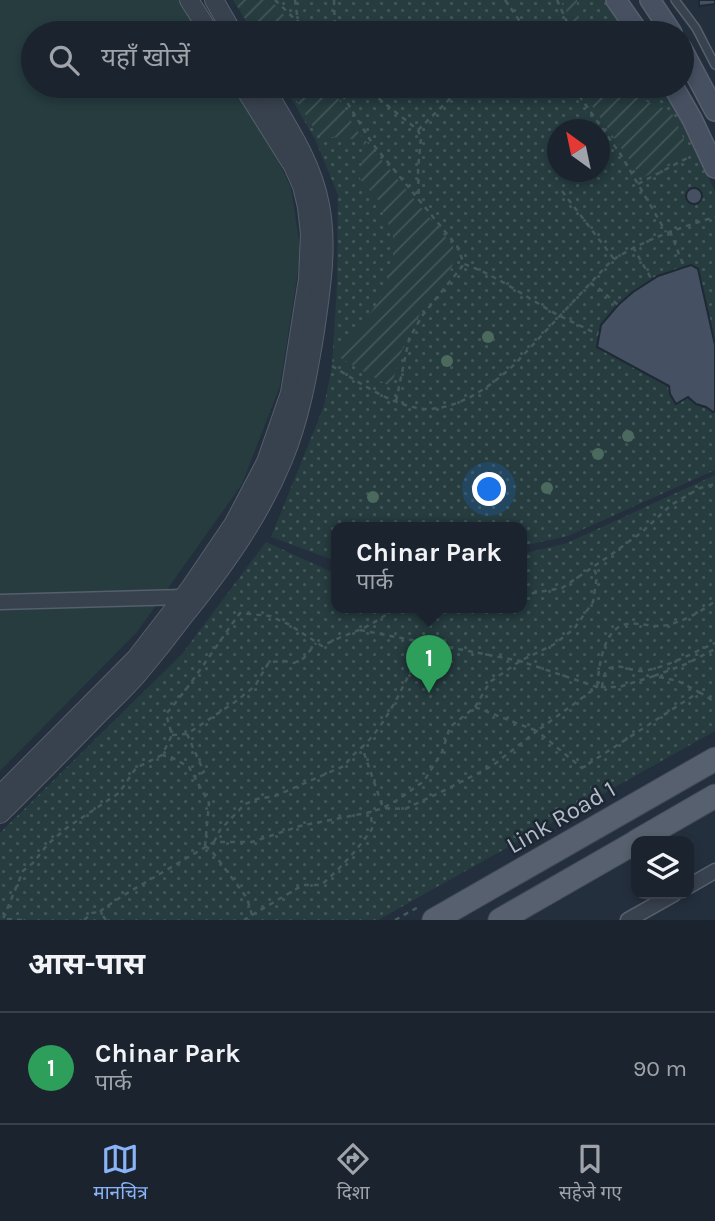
<!DOCTYPE html>
<html lang="hi">
<head>
<meta charset="utf-8">
<style>
  body { margin:0; font-family:Karla,"Noto Sans Devanagari",sans-serif; background:#242b36; color:#f1f3f6 }
  .controls { position:absolute; right:21px; bottom:21px; display:grid; overflow:hidden; border-radius:14px; box-shadow:0 4px 10px #0003 }
  .controls button { width:63px; height:63px; display:grid; place-items:center; padding:0; border:0; border-bottom:2px solid #39404a; background:#1b232e; color:#f1f3f6; font:35px sans-serif }
  .compass { position:absolute; left:547px; top:119px; width:63px; height:63px; border-radius:50%; background:#1b232e; box-shadow:0 4px 10px #0003; rotate:327deg }
  .you { position:absolute; left:490px; top:490px; width:24px; height:24px; margin:-18px; border:5px solid #fff; border-radius:50%; background:#1a73e8; box-shadow:0 0 0 10px #1a73e833 }
  .badge { display:grid; place-items:center; width:46px; height:46px; border-radius:50%; background:#8ab4f8; color:#fff; font-size:23px; font-weight:700 }
  .pin { position:absolute; translate:-50% -58px; filter:drop-shadow(0 2px 4px #0008) }
  .pin::after { content:''; position:absolute; top:37px; width:24px; height:21px; background:inherit; clip-path:polygon(0 0,100% 0,50% 100%) }
  .popup { position:absolute; left:331px; top:522px; width:196px; height:91px; box-sizing:border-box; display:grid; place-content:center; border-radius:14px; background:#1b232e; filter:drop-shadow(0 2px 5px #0005); font-size:23px; white-space:nowrap; color:#a0a4aa }
  .popup b { font-size:26px; color:#f1f3f6 }
  .popup::after { content:''; position:absolute; left:50%; top:100%; margin-left:-14px; border:14px solid transparent; border-top-color:#1b232e }
  .list { margin:0; padding:0; list-style:none }
  h2 { display:flex; justify-content:space-between; align-items:center; height:91px; margin:0; padding:0 28px; font-size:30px }
  h2 small { font-size:23px; font-weight:400; color:#a0a4aa }
  .list li { display:grid; grid-template-columns:46px 1fr auto; gap:21px; align-items:center; box-sizing:border-box; height:112px; padding:0 28px; border-top:2px solid #39404a }
  .list b { display:block; font-size:26px; white-space:nowrap }
  .list p { margin:0; font-size:23px; white-space:nowrap; color:#a0a4aa }
  .list em { font-size:23px; font-style:normal; color:#a0a4aa }
  .icon { flex:none; width:38px; height:38px; fill:none; stroke:currentColor; stroke-width:2; stroke-linecap:round; stroke-linejoin:round }
  .map { position:relative; flex:none; width:715px; height:920px; overflow:hidden }
  .search { position:absolute; background:#1b232e; box-shadow:0 4px 10px #0003; left:21px; right:21px; top:21px; height:77px; display:flex; align-items:center; gap:18px; box-sizing:border-box; padding:0 24px; border-radius:38px; color:#a0a4aa; font-size:26px }
  .sheet { height:203px; background:#1b232e }
  nav { display:flex; justify-content:space-around; align-items:center; box-sizing:border-box; height:98px; border-top:2px solid #39404a; background:#1b232e; font-size:19px; color:#a0a4aa }
  nav a { display:grid; justify-items:center; gap:4px }
  nav .on { color:#8ab4f8 }
  .map>svg:first-child { display:block }
  .grass { fill:#263c3f }
  .park { fill:url(#park-dots); fill-rule:evenodd }
  .garden { fill:url(#garden-furrows) }
  .building { fill:#455162; stroke:#1f2835; stroke-width:2 }
  .lines { fill:none; stroke-linecap:round; stroke-linejoin:round }
  .service-casing { stroke:#565f6c; stroke-width:10 }
  .minor-casing { stroke:#565f6c; stroke-width:17 }
  .tertiary-casing { stroke:#565f6c; stroke-width:20 }
  .secondary-casing { stroke:#565f6c; stroke-width:22 }
  .primary-casing { stroke:#414a57; stroke-width:25 }
  .path { stroke:#44595c; stroke-width:2.5; stroke-dasharray:5 5; stroke-linecap:butt }
  .service { stroke:#38414e; stroke-width:7 }
  .minor { stroke:#38414e; stroke-width:14 }
  .tertiary { stroke:#38414e; stroke-width:18 }
  .secondary { stroke:#465061; stroke-width:19 }
  .primary { stroke:#56606e; stroke-width:23 }
  .tree { fill:#4b6a5d }
  .labels { text-anchor:middle; stroke-width:5; stroke-linejoin:round; paint-order:stroke }
  .street-label { font-size:24px; fill:#b4bcc9; stroke:#1d2633 }
</style>
</head>
<body>
<div class="map">
<svg width="715" height="920" viewBox="0 0 715 920">
  <defs>
    <pattern id="park-dots" width="8" height="8" patternUnits="userSpaceOnUse" patternTransform="scale(1.75)"><rect width="8" height="8" fill="#263c3f"/><path d="M2 2h.1M6 6h.1" fill="none" stroke="#435659" stroke-width="1.8" stroke-linecap="round"/></pattern>
    <pattern id="garden-furrows" width="10" height="10" patternUnits="userSpaceOnUse" patternTransform="scale(1.75)"><rect width="10" height="10" fill="#263c3f"/><path d="M-1 1l2-2M0 10L10 0M9 11l2-2" fill="none" stroke="#435659"/></pattern>
  </defs>
  <rect width="100%" height="100%" fill="#242f3e"/>
  <!-- grass -->
  <polygon class="grass" points="0,0 186,0 206,33 33,33 33,86 238,86 258,118 291,188 301,253 280,386 242,484 137,632 0,771"/>
  <!-- park -->
  <g class="park">
    <polygon points="234,0 604,0 627,33 253,33"/>
    <path d="M284,86H663L715,191V470L568,536L522,546V527H336V561L271,537L324,406L332,366L337,286L338,195L315,139ZM558,130H600V172H558Z"/>
    <polygon points="715,475 715,731 378,920 0,920 0,833 182,654 266,542 336,574 336,607 522,607 522,554 567,543"/>
  </g>
  <!-- garden -->
  <g class="garden">
    <polygon points="233,0 271,0 299,33 254,33"/>
    <polygon points="562,0 577,0 577,12 583,33 575,33"/>
    <polygon points="287,86 331,86 355,128 453,246 455,258 449,274 423,308 403,347 391,387 335,355 340,345 366,321 383,293 393,259 393,235 378,200 360,179 364,140 319,136"/>
    <polygon points="586,86 620,86 638,98 671,111 688,148 674,161 642,178 588,100"/>
  </g>
  <!-- building -->
  <g class="building">
    <polygon points="699,0 715,0 715,4 699,6"/>
    <circle cx="694" cy="196" r="8"/>
    <polygon points="691,265 698,269 715,345 715,411 713,412 706,407 696,404 688,397 676,404 670,394 669,386 597,347 601,325 618,305 633,292 658,276"/>
  </g>
  <g class="lines">
    <defs>
      <polyline id="service" points="675,0 696,28 715,65"/>
      <g id="minor">
        <polyline points="0,602 183,597"/>
        <polyline points="689,886 715,871"/>
        <polyline points="628,920 674,894"/>
      </g>
      <g id="tertiary">
        <polyline points="189,0 210,33"/>
        <polyline points="214,0 233,33"/>
        <polyline points="0,795 136,658 190,588 234,523 266,462 290,393 308,279 310,234 307,207 302,186 293,166 243,86"/>
        <path d="M0,814C33,782 65,749 97,716C111,702 125,689 138,674C154,655 169,636 184,616C223,568 259,518 283,460C300,419 308,375 315,331C321,290 328,246 320,205C312,161 286,124 264,86"/>
      </g>
      <g id="secondary">
        <polyline points="616,0 639,33"/>
        <polyline points="650,0 672,33"/>
        <polyline points="682,49 715,111"/>
        <polyline points="673,86 692,119 715,168"/>
      </g>
      <g id="primary">
        <polyline points="637,841 715,796"/>
        <polyline points="434,920 715,759"/>
        <polyline points="500,920 636,842"/>
      </g>
    </defs>
    <!-- service casing -->
    <use href="#service" class="service-casing"/>
    <!-- minor casing -->
    <use href="#minor" class="minor-casing"/>
    <!-- tertiary casing -->
    <use href="#tertiary" class="tertiary-casing"/>
    <!-- secondary casing -->
    <use href="#secondary" class="secondary-casing"/>
    <!-- primary casing -->
    <use href="#primary" class="primary-casing"/>
    <!-- path -->
    <g class="path">
      <polyline points="275,0 298,22 305,33"/>
      <polyline points="295,0 298,22"/>
      <polyline points="334,0 335,33"/>
      <polyline points="505,0 528,33"/>
      <polyline points="557,0 572,33"/>
      <path d="M337,86L372,143L457,246L464,264C498,276 527,298 558,315C571,322 585,327 598,335"/>
      <polyline points="363,86 418,130 421,138 418,169 419,201"/>
      <polyline points="572,86 578,94"/>
      <polyline points="579,86 578,94 621,155 666,232"/>
      <polyline points="418,130 463,86"/>
      <polyline points="638,184 691,156"/>
      <polyline points="562,191 614,259"/>
      <polyline points="670,231 684,267"/>
      <polyline points="633,247 652,280"/>
      <polyline points="590,283 601,290 618,305"/>
      <path d="M332,366C359,382 398,410 430,409C463,407 492,385 515,364L611,261C644,240 678,228 715,217"/>
      <polyline points="396,401 409,339 422,316 464,264"/>
      <polyline points="522,595 562,588 612,554 642,532 671,505 700,488 715,484"/>
      <polyline points="360,630 520,661 597,687 537,731 475,707 450,727 442,752 424,781 399,799 383,808 371,812"/>
      <path d="M426,642C406,677 391,720 362,747L383,808L405,809L445,790L492,766L537,731L582,768L699,692L678,681L654,676L619,687H597C599,669 602,632 623,625C636,621 649,627 661,626C677,625 703,611 715,601"/>
      <polyline points="654,676 686,664 715,649"/>
      <path d="M602,687C603,681 604,670 610,668C621,663 632,672 643,671C668,667 692,653 715,643"/>
      <polyline points="699,692 715,702"/>
      <polyline points="475,707 490,682 520,661 553,645 574,629 593,602 597,576 593,567"/>
      <polyline points="187,734 204,772 194,777"/>
      <polyline points="172,735 187,734 235,702 255,686 269,662 284,661 294,663 304,658 316,643"/>
      <polyline points="214,842 220,830 245,804 257,799 275,796 344,766 352,756 362,747"/>
      <path d="M205,846L209,803L189,767L171,757L162,755L172,735L166,714C193,683 215,647 240,613L270,616L290,625L322,646C334,640 346,635 359,630C372,625 386,614 399,607"/>
      <polyline points="205,846 211,850 247,898 252,915 244,920"/>
      <polyline points="22,920 3,919 23,871 33,863 48,844 68,827 119,793 136,768 162,755"/>
      <polyline points="84,920 92,913 99,912"/>
      <path d="M106,920L100,912L103,909L124,895L214,842H252L300,826L371,812L372,829C357,850 341,868 321,885H303L252,915"/>
      <polyline points="395,920 420,906"/>
    </g>
    <!-- service -->
    <use href="#service" class="service"/>
    <!-- minor -->
    <use href="#minor" class="minor"/>
    <!-- tertiary -->
    <use href="#tertiary" class="tertiary"/>
    <!-- secondary -->
    <use href="#secondary" class="secondary"/>
    <!-- primary -->
    <use href="#primary" class="primary"/>
  </g>
  <!-- trees -->
  <g class="tree">
    <circle cx="488" cy="337" r="6"/>
    <circle cx="447" cy="361" r="6"/>
    <circle cx="628" cy="436" r="6"/>
    <circle cx="598" cy="454" r="6"/>
    <circle cx="547" cy="488" r="6"/>
    <circle cx="373" cy="497" r="6"/>
  </g>
  <g class="labels">
    <!-- street labels -->
    <g class="street-label">
      <text transform="translate(561 817) rotate(-30)" y="8">Link Road 1</text>
    </g>
  </g>
</svg>
<div class="controls">
<button><svg class="icon" aria-label="layers" viewBox="0 0 24 24"><path d="M12 4l9 5-9 5-9-5zM3 14l9 5 9-5"/></svg></button>
</div>
<svg class="compass" viewBox="-18 -18 36 36"><path d="M0-13l5 13h-10z" fill="#e53935"/><path d="M0 13l5-13h-10z" fill="#a0a4aa"/></svg>
<div class="you"></div>
<div class="pin badge" style="left:429px;top:693px;background:#2e9e5b">1</div>
<div class="popup"><b>Chinar Park</b>पार्क</div>
<div class="search"><svg class="icon" aria-label="search" viewBox="0 0 24 24"><circle cx="10" cy="10" r="6"/><path d="M15 15l6 6"/></svg>यहाँ खोजें</div>
</div>
<section class="sheet">
<h2>आस-पास<small></small></h2>
<ul class="list">
<li><span class="badge" style="background:#2e9e5b">1</span><div><b>Chinar Park</b><p>पार्क</p></div><em>90 m</em></li>
</ul>
</section>
<nav>
<a class="on"><svg class="icon" aria-label="map" viewBox="0 0 24 24"><path d="M3 6l6-2 6 2 6-2v14l-6 2-6-2-6 2zM9 4v14M15 6v14"/></svg>मानचित्र</a>
<a><svg class="icon" aria-label="directions" viewBox="0 0 24 24"><path d="M12 3l9 9-9 9-9-9zM9 14v-3h6M13 9l2 2-2 2"/></svg>दिशा</a>
<a><svg class="icon" aria-label="saved" viewBox="0 0 24 24"><path d="M7 4h10v16l-5-4-5 4z"/></svg>सहेजे गए</a>
</nav>
</body>
</html>
